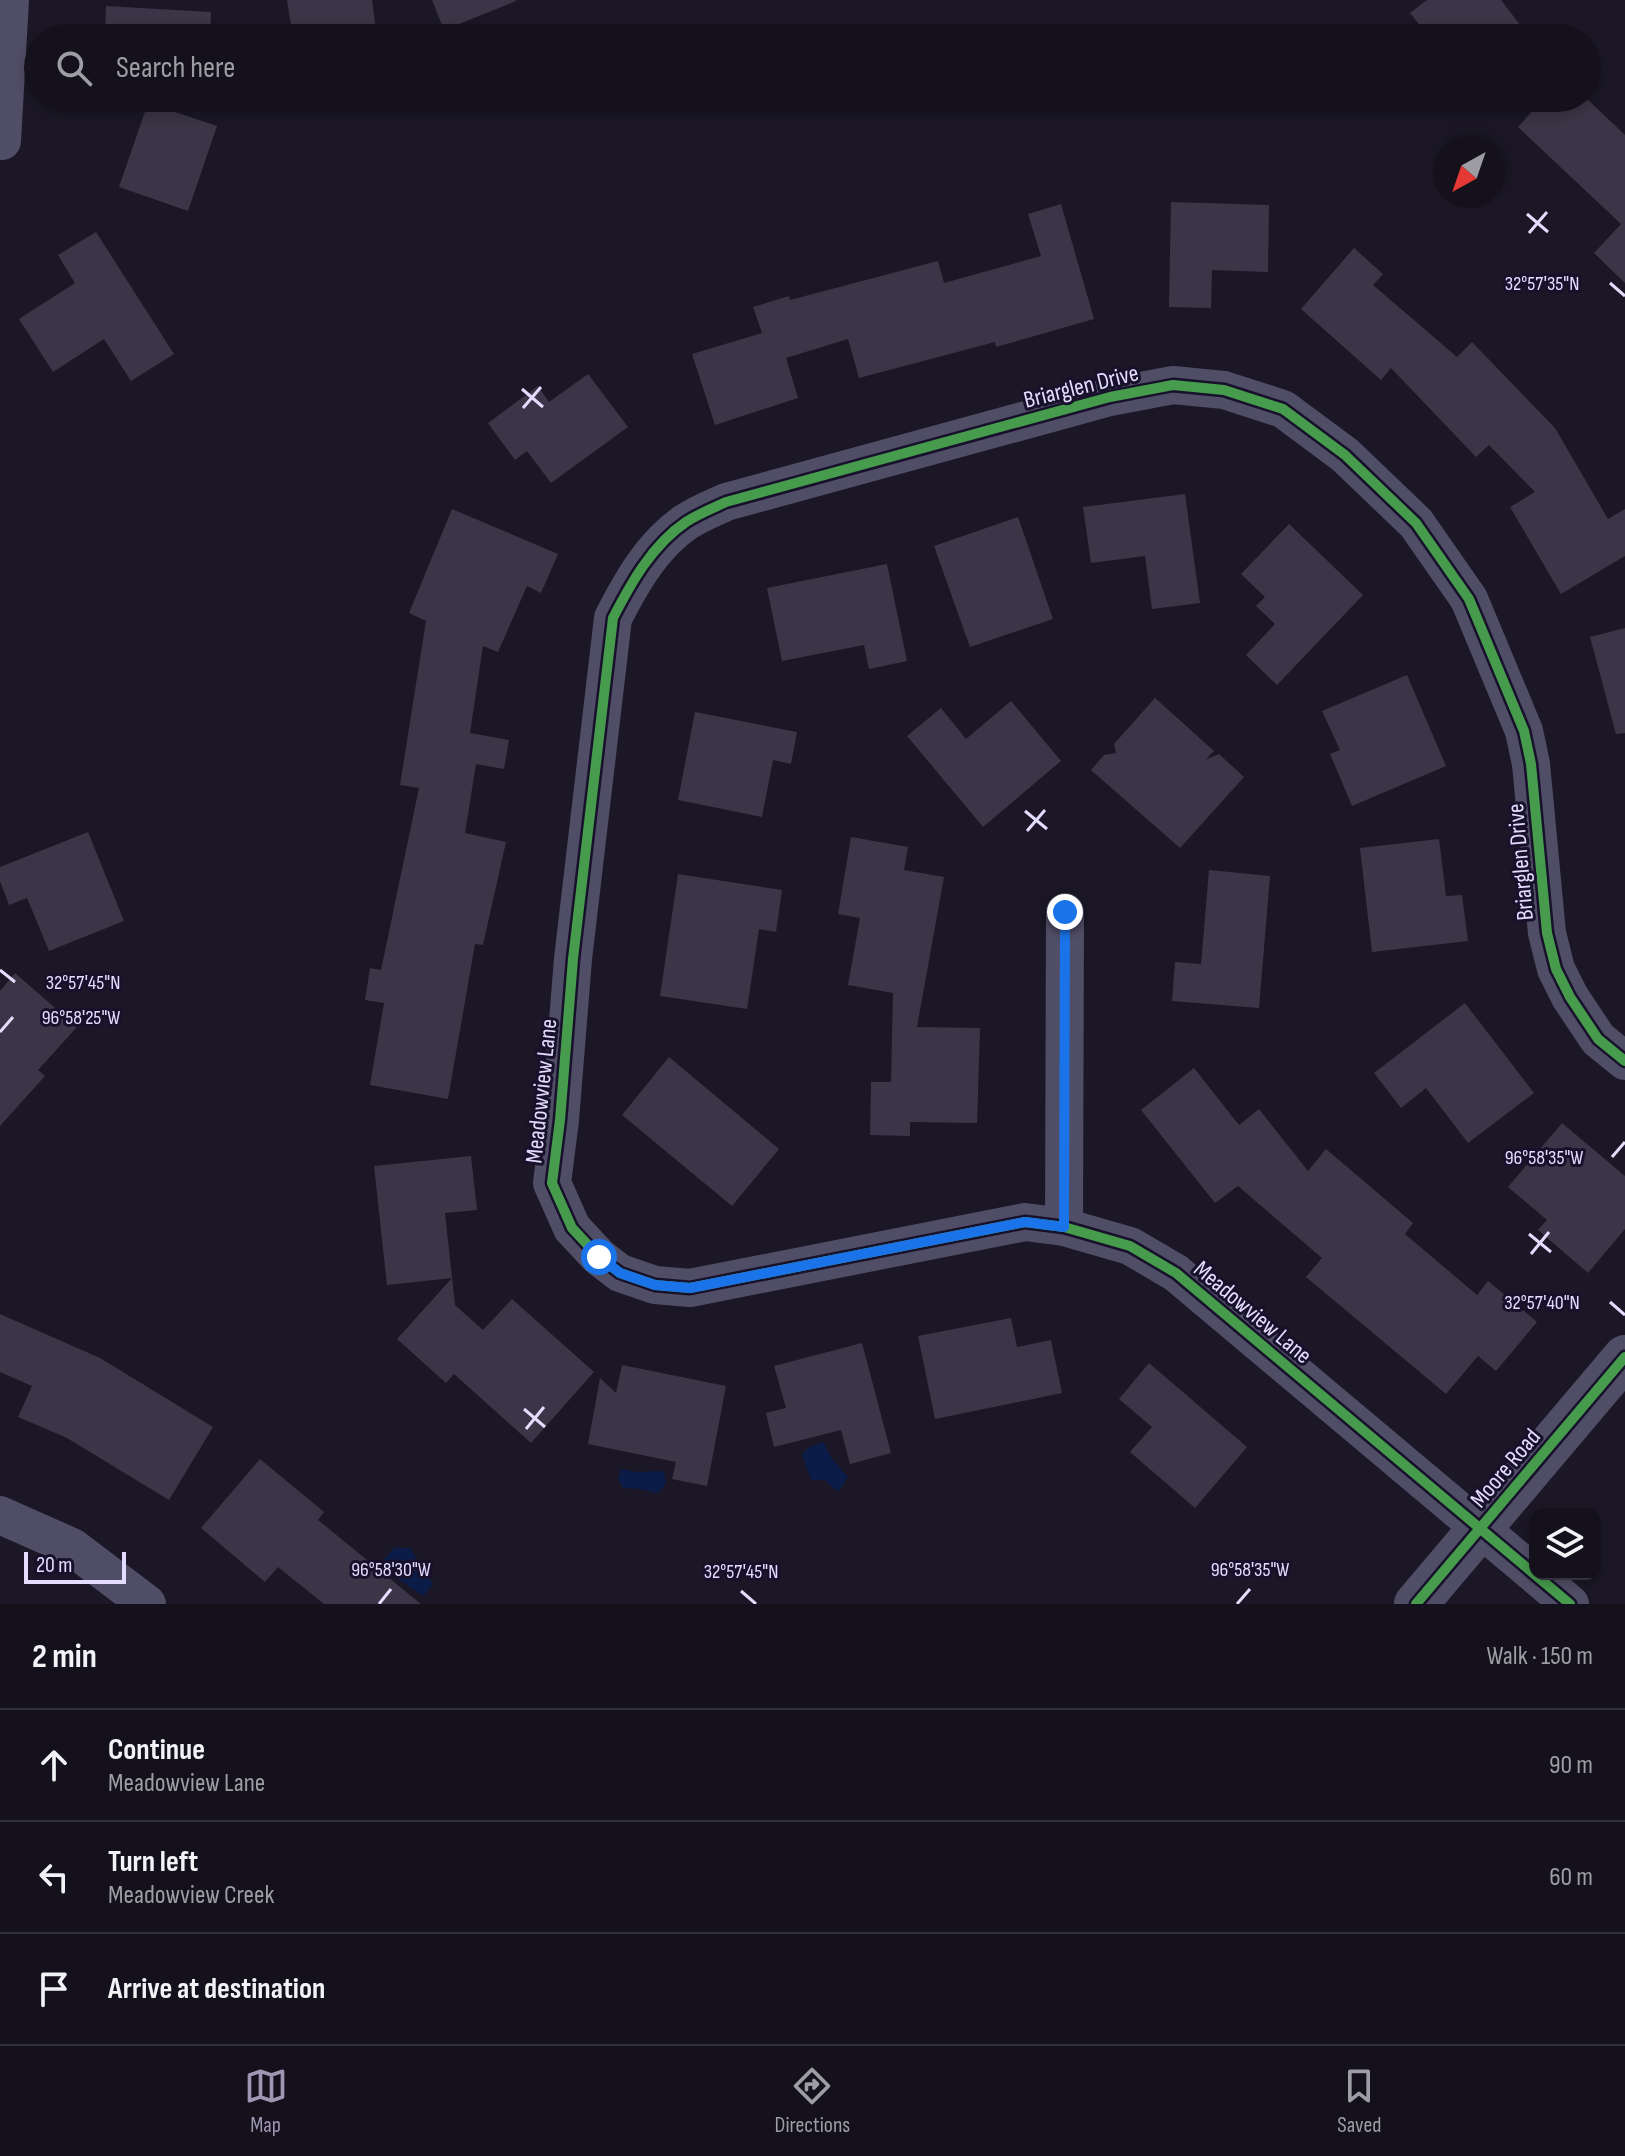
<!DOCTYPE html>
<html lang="en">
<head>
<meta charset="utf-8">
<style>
  body { margin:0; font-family:"Sofia Sans Condensed",sans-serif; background:#211f29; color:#f1f3f6 }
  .controls { position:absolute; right:24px; bottom:24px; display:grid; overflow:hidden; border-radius:16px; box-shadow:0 4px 12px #0003 }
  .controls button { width:72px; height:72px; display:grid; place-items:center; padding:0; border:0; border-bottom:2px solid #33313b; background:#14111c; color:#f1f3f6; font:40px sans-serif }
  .compass { position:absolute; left:1433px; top:136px; width:72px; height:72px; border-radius:50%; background:#14111c; box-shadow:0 4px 12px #0003; rotate:220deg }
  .scale { position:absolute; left:24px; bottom:20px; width:102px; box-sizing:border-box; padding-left:8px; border:4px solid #e3dcff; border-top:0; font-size:22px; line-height:28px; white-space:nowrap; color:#e3dcff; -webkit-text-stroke:6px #18112c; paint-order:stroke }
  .stop { position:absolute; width:24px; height:24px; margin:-18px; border:6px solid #1a73e8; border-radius:50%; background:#fff }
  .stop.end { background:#1a73e8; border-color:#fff; box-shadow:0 2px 8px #0008 }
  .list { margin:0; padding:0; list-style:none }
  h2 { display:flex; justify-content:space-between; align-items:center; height:104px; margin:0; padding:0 32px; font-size:34px }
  h2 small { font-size:26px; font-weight:400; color:#9d9da3 }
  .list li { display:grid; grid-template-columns:52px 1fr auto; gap:24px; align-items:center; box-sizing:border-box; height:112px; padding:0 32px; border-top:2px solid #33313b }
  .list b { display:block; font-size:30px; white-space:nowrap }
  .list p { margin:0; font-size:26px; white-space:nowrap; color:#9d9da3 }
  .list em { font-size:26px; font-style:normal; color:#9d9da3 }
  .icon { flex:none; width:44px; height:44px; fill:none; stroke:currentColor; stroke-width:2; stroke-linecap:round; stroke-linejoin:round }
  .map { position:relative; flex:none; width:1625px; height:1604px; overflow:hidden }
  .search { position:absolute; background:#14111c; box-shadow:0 4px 12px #0003; left:24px; right:24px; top:24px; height:88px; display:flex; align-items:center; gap:20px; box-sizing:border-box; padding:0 28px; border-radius:44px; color:#9d9da3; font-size:30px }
  .sheet { height:440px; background:#14111c }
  nav { display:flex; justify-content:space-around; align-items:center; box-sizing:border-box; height:112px; border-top:2px solid #33313b; background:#14111c; font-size:22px; color:#9d9da3 }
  nav a { display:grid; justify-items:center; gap:4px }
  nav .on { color:#9d97b3 }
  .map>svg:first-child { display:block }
  .water { fill:#0c1c48 }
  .building { fill:#3b3647 }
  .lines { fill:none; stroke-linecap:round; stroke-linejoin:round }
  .minor { stroke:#504d66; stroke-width:38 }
  .tertiary { stroke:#504d66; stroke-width:44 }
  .cycleway-casing { stroke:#18112c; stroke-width:15 }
  .cycleway { stroke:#469c4c; stroke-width:10 }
  .route { stroke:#1a73e8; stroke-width:10 }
  .ticks { fill:none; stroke:#e3dcff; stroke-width:3 }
  .labels { text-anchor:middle; stroke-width:6; stroke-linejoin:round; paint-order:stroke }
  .street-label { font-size:24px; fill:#e3dcff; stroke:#18112c }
  .ticks-label { font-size:20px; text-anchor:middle; fill:#e3dcff; stroke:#18112c; stroke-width:6; stroke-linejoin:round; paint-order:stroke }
</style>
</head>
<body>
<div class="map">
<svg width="1625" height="1604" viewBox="0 0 1625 1604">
  <rect width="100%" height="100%" fill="#1b1726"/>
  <!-- water -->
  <g class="water">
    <polygon points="823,1442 832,1459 848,1477 838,1492 825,1480 811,1480 802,1455 808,1448"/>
    <polygon points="621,1469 637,1472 664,1471 666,1484 658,1493 639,1489 623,1488 618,1479"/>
    <polygon points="394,1548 410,1548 433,1584 423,1596 388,1572 384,1560"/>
  </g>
  <!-- building -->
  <g class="building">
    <polygon points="287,0 372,0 377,38 293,38"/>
    <polygon points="432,0 516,0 516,1 444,30"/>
    <polygon points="1427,0 1501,0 1530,38 1430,38 1410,13"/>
    <polygon points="106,6 211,12 210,38 105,38"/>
    <polygon points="1544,98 1586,98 1625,135 1625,283 1594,253 1621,224 1518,127"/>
    <polygon points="148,103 217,126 188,211 119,187"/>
    <polygon points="1171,202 1269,205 1268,272 1212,270 1211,308 1169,307"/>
    <polygon points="1061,204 1094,319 996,347 995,342 859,378 848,339 786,358 798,398 715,425 692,354 762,333 753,307 789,296 790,300 938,261 944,283 1041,256 1028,214"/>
    <polygon points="96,232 174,354 131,381 104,339 53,372 19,319 75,283 58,255"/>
    <polygon points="1354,248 1383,274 1373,285 1457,357 1472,342 1555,428 1608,519 1625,509 1625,556 1561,594 1510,507 1535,492 1489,445 1476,457 1391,368 1381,380 1301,309"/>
    <polygon points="588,374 628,427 551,483 527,451 515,460 488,423 538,386 549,402"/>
    <polygon points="1185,494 1200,603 1152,609 1145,556 1091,563 1083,507"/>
    <polygon points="452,509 558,554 541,593 527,586 498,652 483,646 470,733 509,740 504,769 476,764 465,833 506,842 483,945 475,944 448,1099 370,1085 384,1003 365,1000 370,968 381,970 419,788 400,785 426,621 409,613"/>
    <polygon points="1018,517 1053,619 970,647 934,546"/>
    <polygon points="1289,524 1363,595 1277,685 1246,655 1275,624 1256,606 1265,597 1241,574"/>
    <polygon points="887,564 907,661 869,669 864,645 782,661 767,588"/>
    <polygon points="1625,628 1625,733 1616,734 1590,637"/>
    <polygon points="1407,675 1446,766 1352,806 1330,754 1340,750 1322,711"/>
    <polygon points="1155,698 1214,751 1205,760 1219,754 1244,777 1180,848 1091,770 1104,755 1116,753 1114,744"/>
    <polygon points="1011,701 1061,761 983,827 907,736 941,708 966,739"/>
    <polygon points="695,712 797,732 791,764 773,760 762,817 678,800"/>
    <polygon points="88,832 124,921 49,951 27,898 9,905 0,881 0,867"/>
    <polygon points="851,837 908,847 904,870 944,877 917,1027 980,1028 977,1123 910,1122 910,1136 870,1135 871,1082 891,1082 893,993 848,985 860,918 838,914"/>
    <polygon points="1439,839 1446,896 1462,895 1468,941 1372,952 1360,848"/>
    <polygon points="1209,870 1270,876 1259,1008 1172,1001 1175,962 1201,964"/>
    <polygon points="678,874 782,890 776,932 759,929 747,1009 660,996"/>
    <polygon points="15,973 77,1027 38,1070 45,1076 0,1126 0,991"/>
    <polygon points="1465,1003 1534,1093 1468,1143 1426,1088 1401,1108 1374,1073"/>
    <polygon points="669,1057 779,1149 732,1206 622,1115"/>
    <polygon points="1194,1068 1239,1125 1259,1109 1308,1171 1326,1149 1413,1223 1405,1234 1477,1295 1488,1281 1537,1322 1496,1371 1478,1356 1446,1394 1306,1277 1322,1258 1238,1186 1215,1203 1141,1110"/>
    <polygon points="1562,1123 1625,1176 1625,1229 1588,1273 1538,1230 1547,1220 1508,1187"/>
    <polygon points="471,1156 477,1210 445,1213 455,1305 483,1330 512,1299 594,1372 531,1443 454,1374 446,1383 397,1339 452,1278 387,1285 374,1166"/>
    <polygon points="0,1314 100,1358 213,1427 169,1500 67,1438 18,1417 32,1386 0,1372"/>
    <polygon points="1011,1318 1017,1347 1051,1340 1062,1393 935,1419 918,1336"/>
    <polygon points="862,1343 891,1453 850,1464 841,1430 774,1447 766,1413 786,1408 774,1366"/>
    <polygon points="1149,1363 1247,1447 1195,1508 1130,1452 1152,1427 1119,1399"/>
    <polygon points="622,1365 726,1386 707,1486 672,1479 676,1462 588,1444 600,1378 616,1393"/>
    <polygon points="260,1459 324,1512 318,1520 421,1604 324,1604 278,1567 265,1582 201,1528"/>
  </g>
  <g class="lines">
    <!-- minor -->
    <g class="minor">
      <polyline points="2,141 10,0"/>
      <polyline points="1064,1227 1065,912"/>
      <polyline points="0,1515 72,1547 147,1604"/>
      <path d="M1570,1604L1176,1273L1130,1246L1064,1227L1025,1222L690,1288L655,1285L620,1273L599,1257L572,1228L552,1183L560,1120L573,959L613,618C631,583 652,545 686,522C698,514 713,508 726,502L1110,397L1173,385L1224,390L1283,409L1345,455L1416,523L1469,599L1524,731L1531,764L1547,933L1556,969L1570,997L1598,1039L1625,1061"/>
    </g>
    <!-- tertiary -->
    <polyline class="tertiary" points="1416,1604 1625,1357"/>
    <defs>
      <g id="cycleway">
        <polyline points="1416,1604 1625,1357"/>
        <path d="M1570,1604L1176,1273L1130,1246L1064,1227L1025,1222L690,1288L655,1285L620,1273L599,1257L572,1228L552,1183L560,1120L573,959L613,618C631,583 652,545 686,522C698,514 713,508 726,502L1110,397L1173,385L1224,390L1283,409L1345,455L1416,523L1469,599L1524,731L1531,764L1547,933L1556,969L1570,997L1598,1039L1625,1061"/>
      </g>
    </defs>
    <!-- cycleway casing -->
    <use href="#cycleway" class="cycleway-casing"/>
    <!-- cycleway -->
    <use href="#cycleway" class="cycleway"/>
  </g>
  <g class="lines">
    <!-- route -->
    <polyline class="route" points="599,1257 620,1273 655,1285 690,1288 1025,1222 1064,1227 1065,912"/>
  </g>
  <!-- ticks -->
  <path class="ticks" d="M1527,214L1548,232M1529,233L1547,212M1610,283L1625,296M522,389L543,407M523,408L541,387M1025,811L1047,829M1027,831L1045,810M0,970L15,982M0,1032L13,1017M1612,1157L1625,1142M1529,1234L1551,1252M1531,1254L1549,1232M1610,1302L1625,1315M524,1409L545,1427M526,1429L544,1407M741,1591L756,1604M379,1604L391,1589M1237,1604L1250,1589"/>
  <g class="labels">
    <!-- street labels -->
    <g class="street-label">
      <text transform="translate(1081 386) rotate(-14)" y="8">Briarglen Drive</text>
      <text transform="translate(1520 862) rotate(-95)" y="8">Briarglen Drive</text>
      <text transform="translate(541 1091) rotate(-84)" y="8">Meadowview Lane</text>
      <text transform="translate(1253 1312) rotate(40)" y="8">Meadowview Lane</text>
      <text transform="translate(1505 1468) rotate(-50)" y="8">Moore Road</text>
    </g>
  </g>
  <g class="ticks-label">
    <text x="1542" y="290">32°57'35"N</text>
    <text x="83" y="989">32°57'45"N</text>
    <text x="81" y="1024">96°58'25"W</text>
    <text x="1544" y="1164">96°58'35"W</text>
    <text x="1542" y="1309">32°57'40"N</text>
    <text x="391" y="1576">96°58'30"W</text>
    <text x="1250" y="1576">96°58'35"W</text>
    <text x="741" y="1578">32°57'45"N</text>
  </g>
</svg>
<div class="controls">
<button><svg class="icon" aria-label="layers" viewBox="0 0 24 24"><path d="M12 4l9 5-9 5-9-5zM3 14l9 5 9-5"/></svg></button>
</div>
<svg class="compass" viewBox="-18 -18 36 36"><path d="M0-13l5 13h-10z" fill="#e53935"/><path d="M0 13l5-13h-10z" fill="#9d9da3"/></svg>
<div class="scale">20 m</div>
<div class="stop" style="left:599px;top:1257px"></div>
<div class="stop end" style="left:1065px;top:912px"></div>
<div class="search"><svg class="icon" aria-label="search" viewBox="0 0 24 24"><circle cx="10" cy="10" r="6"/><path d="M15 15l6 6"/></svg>Search here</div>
</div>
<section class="sheet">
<h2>2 min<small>Walk · 150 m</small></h2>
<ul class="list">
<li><svg class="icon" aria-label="ahead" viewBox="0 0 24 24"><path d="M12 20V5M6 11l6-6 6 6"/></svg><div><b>Continue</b><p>Meadowview Lane</p></div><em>90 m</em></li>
<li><svg class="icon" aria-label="left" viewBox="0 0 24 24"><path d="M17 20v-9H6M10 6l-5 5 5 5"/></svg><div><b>Turn left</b><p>Meadowview Creek</p></div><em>60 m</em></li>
<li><svg class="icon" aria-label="arrive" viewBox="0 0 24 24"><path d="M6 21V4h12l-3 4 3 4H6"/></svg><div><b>Arrive at destination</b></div></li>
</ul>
</section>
<nav>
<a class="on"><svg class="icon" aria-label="map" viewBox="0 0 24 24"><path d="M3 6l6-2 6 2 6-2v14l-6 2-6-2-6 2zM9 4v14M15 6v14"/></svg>Map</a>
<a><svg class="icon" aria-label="directions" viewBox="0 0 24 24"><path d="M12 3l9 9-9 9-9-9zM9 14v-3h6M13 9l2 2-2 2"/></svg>Directions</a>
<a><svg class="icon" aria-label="saved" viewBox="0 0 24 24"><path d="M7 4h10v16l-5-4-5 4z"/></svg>Saved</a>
</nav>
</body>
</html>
